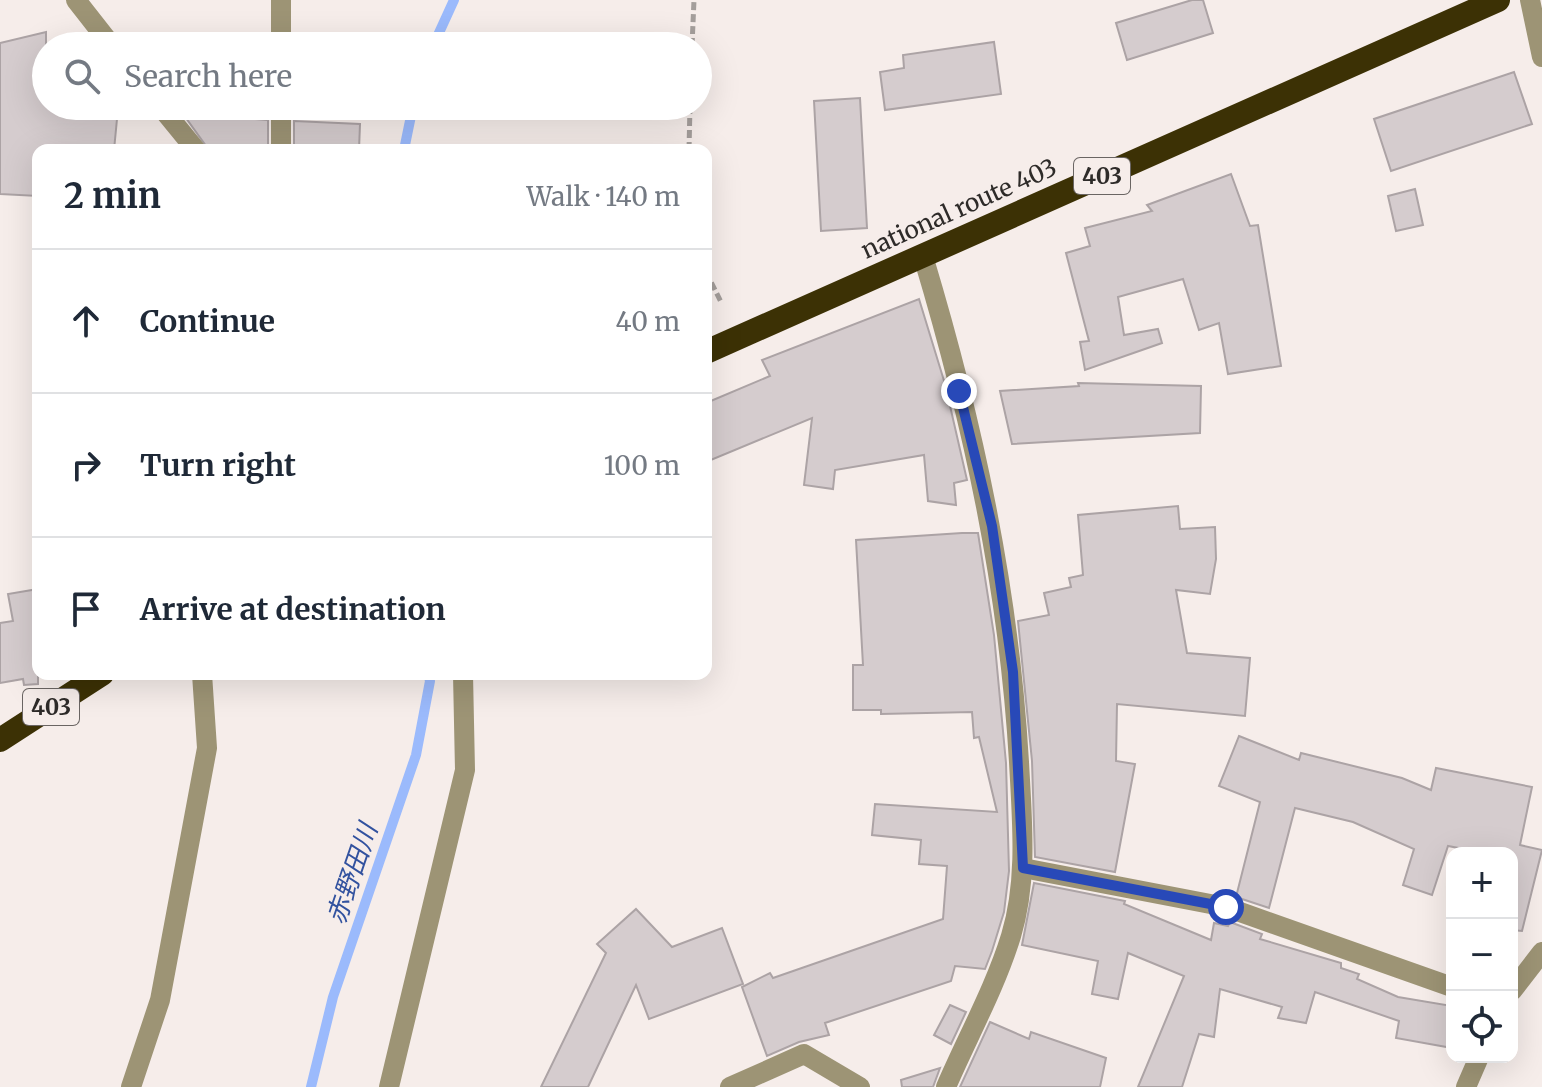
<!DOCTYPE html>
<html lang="en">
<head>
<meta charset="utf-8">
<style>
  body { margin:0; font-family:Merriweather,"Noto Sans JP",serif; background:#f2f2f3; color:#1f2937 }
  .controls { position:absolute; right:24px; bottom:24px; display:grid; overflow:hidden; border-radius:16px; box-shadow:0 8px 32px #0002 }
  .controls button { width:72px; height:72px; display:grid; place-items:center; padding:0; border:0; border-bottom:2px solid #e0e1e3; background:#fff; color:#1f2937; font:40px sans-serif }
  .stop { position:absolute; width:24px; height:24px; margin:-18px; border:6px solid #2849b8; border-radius:50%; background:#fff }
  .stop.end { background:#2849b8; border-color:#fff; box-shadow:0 2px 8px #0008 }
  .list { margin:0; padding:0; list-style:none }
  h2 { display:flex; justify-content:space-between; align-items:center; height:104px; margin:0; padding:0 32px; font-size:34px }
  h2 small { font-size:26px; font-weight:400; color:#747a83 }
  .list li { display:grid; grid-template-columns:52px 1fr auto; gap:24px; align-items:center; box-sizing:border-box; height:144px; padding:0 32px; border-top:2px solid #e0e1e3 }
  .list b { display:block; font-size:30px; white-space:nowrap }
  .list em { font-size:26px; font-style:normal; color:#747a83 }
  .icon { flex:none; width:44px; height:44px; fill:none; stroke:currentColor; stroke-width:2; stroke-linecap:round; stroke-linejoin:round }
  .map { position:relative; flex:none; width:1542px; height:1087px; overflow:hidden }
  .search { position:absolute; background:#fff; box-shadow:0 8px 32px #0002; left:32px; top:32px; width:680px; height:88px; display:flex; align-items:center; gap:20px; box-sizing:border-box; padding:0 28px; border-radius:44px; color:#747a83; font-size:30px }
  .panel { position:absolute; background:#fff; box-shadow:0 8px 32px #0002; left:32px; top:144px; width:680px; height:536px; border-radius:16px }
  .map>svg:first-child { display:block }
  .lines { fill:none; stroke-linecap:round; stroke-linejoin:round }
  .stream { stroke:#9bbafc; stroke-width:10 }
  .building { fill:#d5ccce; stroke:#aca3a5; stroke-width:2 }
  .path { stroke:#a49e9b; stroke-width:5; stroke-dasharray:8 4; stroke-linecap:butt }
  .street { stroke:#9d9475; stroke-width:20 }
  .highway { stroke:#3c3105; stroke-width:24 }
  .route { stroke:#2849b8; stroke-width:10 }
  .labels { text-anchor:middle; stroke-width:6; stroke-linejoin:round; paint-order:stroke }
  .shield { fill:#f6edea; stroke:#6a6563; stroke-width:2 }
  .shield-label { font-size:22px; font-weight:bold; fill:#2e2b29 }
  .street-label { font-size:24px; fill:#2e2b29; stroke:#f6edea }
  .water-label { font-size:26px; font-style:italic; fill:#32529f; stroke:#f6edea }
</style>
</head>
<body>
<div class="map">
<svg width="1542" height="1087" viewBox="0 0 1542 1087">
  <rect width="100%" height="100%" fill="#f6edea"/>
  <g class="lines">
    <!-- stream -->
    <g class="stream">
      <polyline points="433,46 454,0"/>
      <polyline points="404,150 413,106"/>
      <polyline points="311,1087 333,997 416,755 430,681 428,674"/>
    </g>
  </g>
  <!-- building -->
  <g class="building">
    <polygon points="1192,0 1203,0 1213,33 1127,60 1116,23"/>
    <polygon points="46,32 46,106 94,106 97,117 117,119 114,150 38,150 38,196 0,194 0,43"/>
    <polygon points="994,42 1001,94 885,110 880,72 904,68 903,55"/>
    <polygon points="1514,72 1532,124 1391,171 1374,119"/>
    <polygon points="860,98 867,228 821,231 814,101"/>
    <polygon points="209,113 256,115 256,119 268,120 268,150 209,150 186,118 209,116"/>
    <polygon points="294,121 360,124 359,150 294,150"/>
    <polygon points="1231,174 1250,226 1258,225 1281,366 1228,374 1219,323 1199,330 1183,279 1118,297 1124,335 1158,329 1162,343 1085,370 1080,342 1089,341 1066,253 1090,246 1085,228 1152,211 1147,205"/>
    <polygon points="1415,189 1423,225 1396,231 1388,196"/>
    <polygon points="919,299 945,384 967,480 954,483 956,505 928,501 924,455 835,470 833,489 804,485 812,418 706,462 706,403 770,376 762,360"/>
    <polygon points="1078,383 1201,386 1200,433 1012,444 1000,391 1079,386"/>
    <polygon points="1178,506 1180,529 1215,527 1216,559 1210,594 1176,590 1187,653 1250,658 1245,716 1117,704 1116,761 1135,764 1115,872 1035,857 1032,761 1018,621 1049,615 1044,593 1071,587 1069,578 1083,575 1078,515"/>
    <polygon points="962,533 978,533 994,635 1006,763 1009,871 1004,912 992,951 985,969 955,966 951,981 825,1023 829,1035 799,1042 767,1056 742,987 770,973 773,978 943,919 947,866 919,864 921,840 872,835 875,804 997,812 979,737 974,738 972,712 881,714 881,710 853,710 853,665 863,665 856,540"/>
    <polygon points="38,589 38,684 24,685 23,679 0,683 0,623 13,621 8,594"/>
    <polygon points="1239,736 1299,760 1301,753 1402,778 1431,790 1436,768 1532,787 1520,845 1542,850 1522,931 1512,930 1512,853 1484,853 1448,846 1432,895 1403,885 1414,849 1353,822 1295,808 1269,908 1236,897 1260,802 1219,786"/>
    <polygon points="1034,883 1125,901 1124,904 1211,940 1214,923 1228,926 1230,922 1262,934 1260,939 1341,963 1341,968 1359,974 1357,979 1398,997 1452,1006 1452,1048 1396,1038 1399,1021 1315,992 1306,1023 1278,1018 1282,1007 1220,989 1214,1037 1199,1034 1182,1087 1138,1087 1184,976 1128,953 1118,999 1092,994 1098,961 1022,945"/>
    <polygon points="636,909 672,947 722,928 743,984 649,1019 636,985 588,1087 541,1087 606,953 597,944"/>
    <polygon points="950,1005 966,1012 951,1044 934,1035"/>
    <polygon points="990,1022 1029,1039 1031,1032 1106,1058 1100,1087 960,1087"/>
    <polygon points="940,1068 933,1087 902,1087 901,1080"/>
  </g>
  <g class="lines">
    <!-- path -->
    <g class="path">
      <polyline points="692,46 694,0"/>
      <polyline points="689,150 690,106"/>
      <polyline points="706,272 721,302"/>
    </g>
    <!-- street -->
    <g class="street">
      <polyline points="76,0 112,46"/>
      <polyline points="1530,0 1542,57"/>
      <polyline points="281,46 281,0"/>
      <polyline points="160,106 196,150"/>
      <polyline points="281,106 281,150"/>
      <path d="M923,256C973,422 1009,589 1019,762C1022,820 1028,880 1011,936C995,988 967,1038 946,1087"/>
      <polyline points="1023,868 1226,907 1452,987"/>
      <polyline points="1512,991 1542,952"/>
      <polyline points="131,1087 160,1000 207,748 202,674"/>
      <polyline points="389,1087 465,770 463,674"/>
      <polyline points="730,1087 804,1054 860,1087"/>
      <polyline points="1466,1087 1479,1057"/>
    </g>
    <!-- highway -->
    <g class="highway">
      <polyline points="706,352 1498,0"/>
      <polyline points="0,740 102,674"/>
    </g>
  </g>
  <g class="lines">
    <!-- route -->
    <polyline class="route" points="959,391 992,526 1013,672 1023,868 1226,907"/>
  </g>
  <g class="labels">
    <!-- shield labels -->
    <g class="shield">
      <rect x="1074" y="158" width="56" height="36" rx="6"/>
      <rect x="23" y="689" width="56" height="36" rx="6"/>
    </g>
    <g class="shield-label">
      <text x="1102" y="184">403</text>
      <text x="51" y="715">403</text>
    </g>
    <!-- street labels -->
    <g class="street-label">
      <text transform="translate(959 209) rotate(-24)" y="8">national route 403</text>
    </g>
    <!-- water labels -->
    <g class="water-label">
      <text transform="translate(352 874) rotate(-71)" y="9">赤野田川</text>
    </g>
  </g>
</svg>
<div class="controls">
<button>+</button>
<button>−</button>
<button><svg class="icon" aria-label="locate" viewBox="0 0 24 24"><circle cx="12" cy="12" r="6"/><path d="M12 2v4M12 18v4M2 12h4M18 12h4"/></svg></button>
</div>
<div class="stop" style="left:1226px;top:907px"></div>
<div class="stop end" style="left:959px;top:391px"></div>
<div class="search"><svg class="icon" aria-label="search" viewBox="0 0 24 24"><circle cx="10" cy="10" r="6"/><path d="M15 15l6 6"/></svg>Search here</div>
<section class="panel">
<h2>2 min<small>Walk · 140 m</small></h2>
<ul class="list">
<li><svg class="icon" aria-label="ahead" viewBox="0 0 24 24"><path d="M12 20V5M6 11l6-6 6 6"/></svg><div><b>Continue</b></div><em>40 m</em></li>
<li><svg class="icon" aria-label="right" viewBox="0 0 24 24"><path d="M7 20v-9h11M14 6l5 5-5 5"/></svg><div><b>Turn right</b></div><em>100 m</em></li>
<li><svg class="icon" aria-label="arrive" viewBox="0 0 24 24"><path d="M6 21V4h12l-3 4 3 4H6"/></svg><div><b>Arrive at destination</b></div></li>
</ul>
</section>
</div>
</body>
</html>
